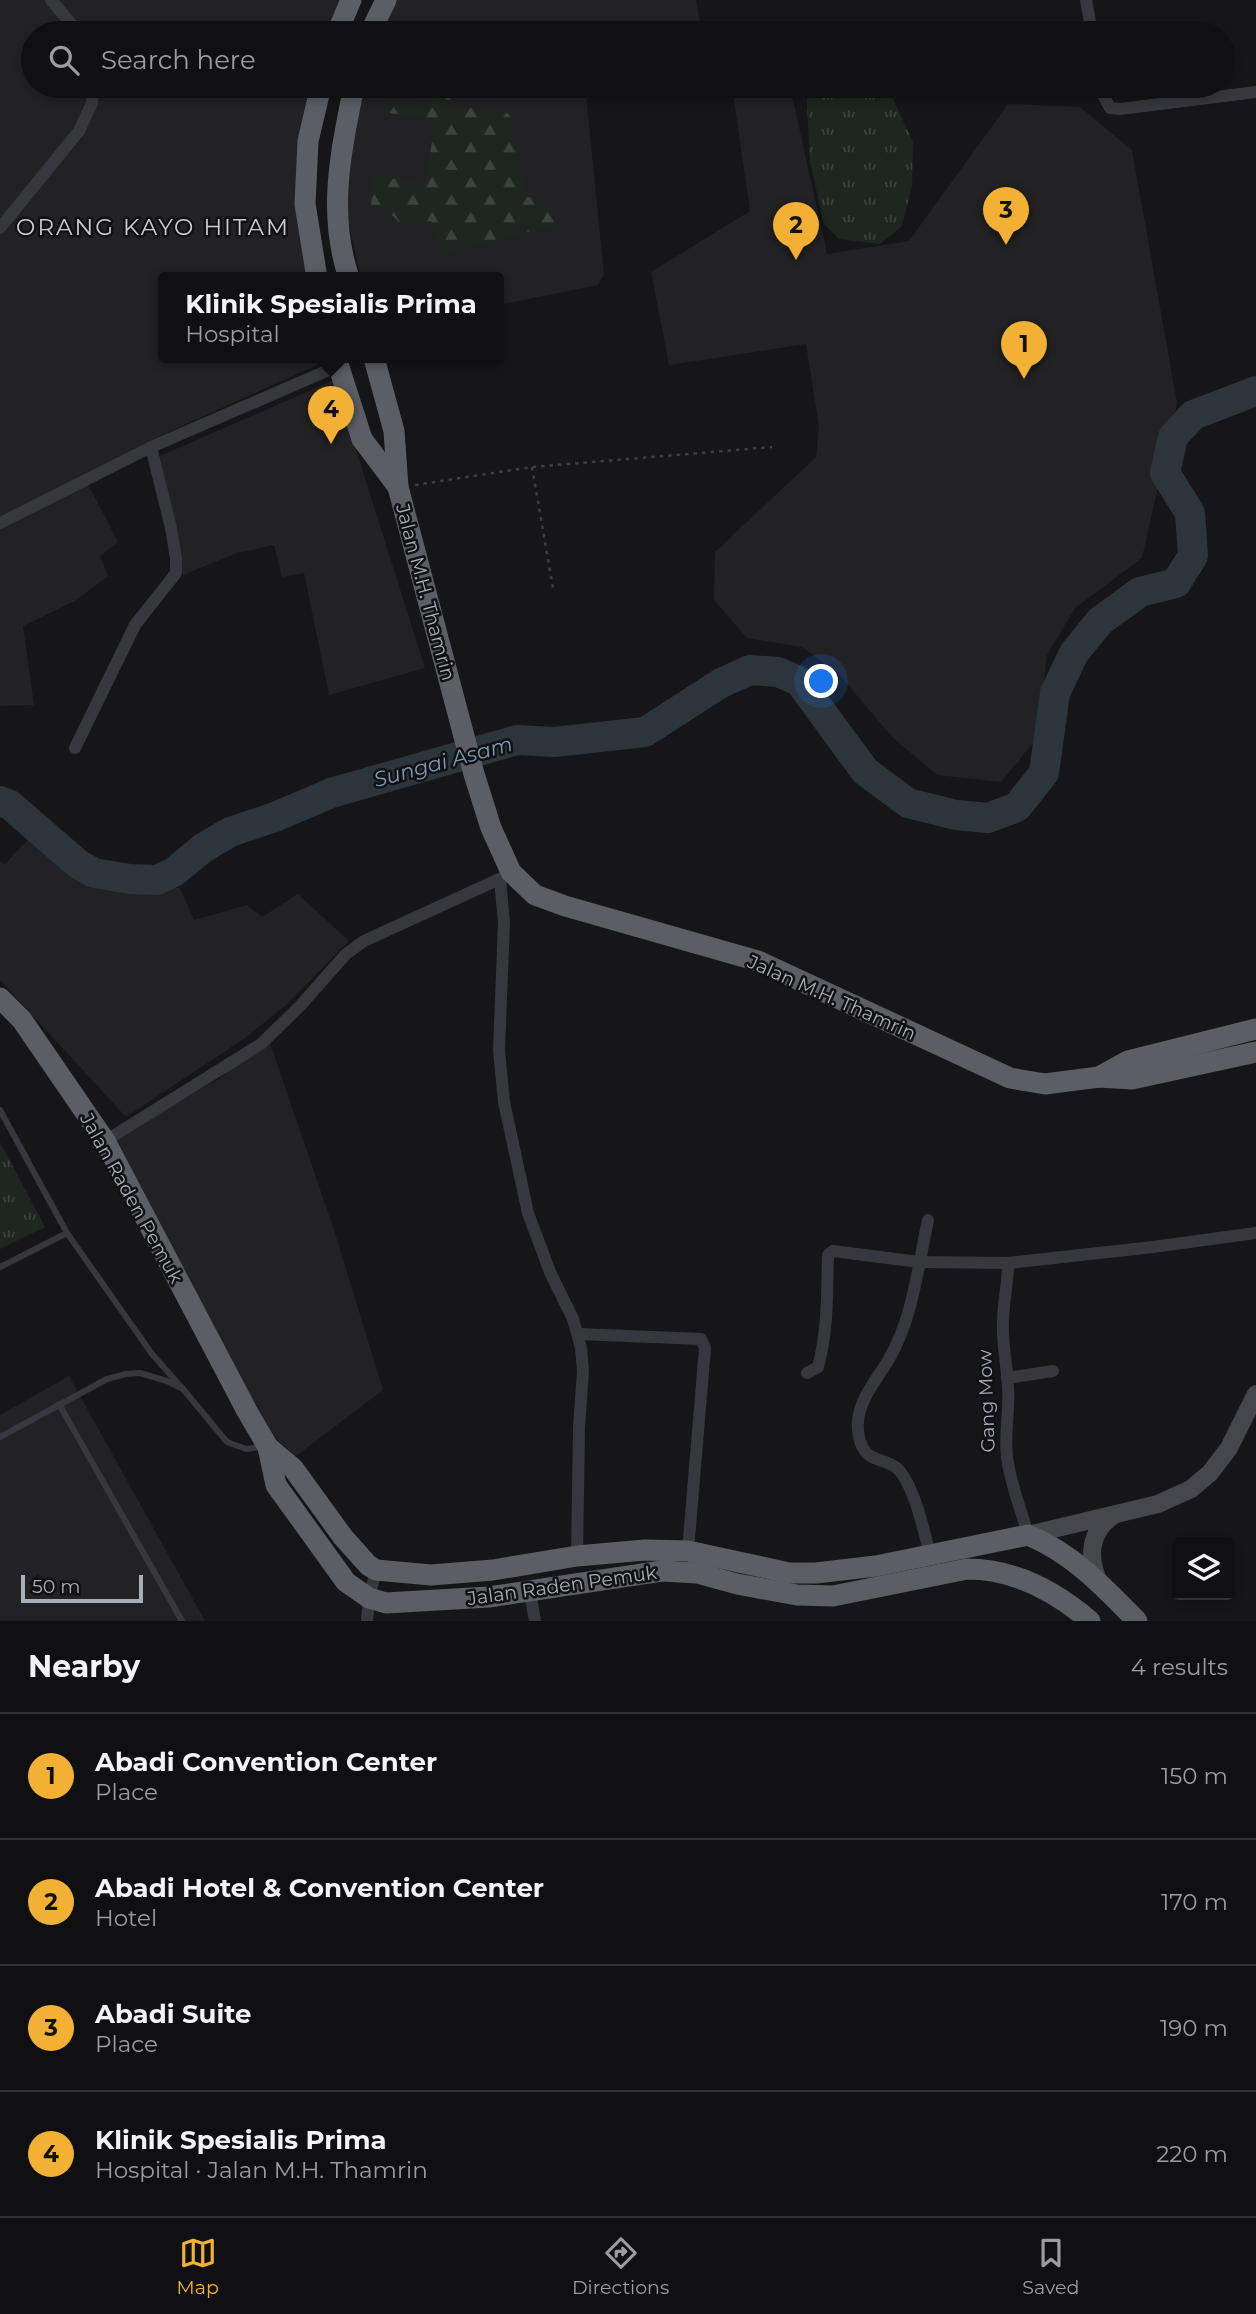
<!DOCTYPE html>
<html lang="en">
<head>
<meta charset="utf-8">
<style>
  body { margin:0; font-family:Montserrat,sans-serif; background:#1e1e20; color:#f1f3f6 }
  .controls { position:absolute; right:21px; bottom:21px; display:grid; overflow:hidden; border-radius:7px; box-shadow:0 4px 10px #0003 }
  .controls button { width:63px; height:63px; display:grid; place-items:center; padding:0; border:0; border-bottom:2px solid #303032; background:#101012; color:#f1f3f6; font:35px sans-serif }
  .scale { position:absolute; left:21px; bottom:18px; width:122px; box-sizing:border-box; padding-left:7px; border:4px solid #a8adb8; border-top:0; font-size:19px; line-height:24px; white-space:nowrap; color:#a8adb8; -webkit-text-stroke:5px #111113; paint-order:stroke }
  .you { position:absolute; left:822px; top:682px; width:24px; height:24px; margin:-18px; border:5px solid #fff; border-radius:50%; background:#1a73e8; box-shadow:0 0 0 10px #1a73e833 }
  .badge { display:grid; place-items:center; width:46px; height:46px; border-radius:50%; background:#f2b134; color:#111; font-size:23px; font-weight:700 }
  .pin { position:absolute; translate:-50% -58px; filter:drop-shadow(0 2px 4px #0008) }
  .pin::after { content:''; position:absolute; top:37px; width:24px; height:21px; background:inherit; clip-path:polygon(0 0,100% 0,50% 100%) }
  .popup { position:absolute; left:158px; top:272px; width:346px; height:91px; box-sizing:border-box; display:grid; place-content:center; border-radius:7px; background:#101012; filter:drop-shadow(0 2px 5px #0005); font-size:23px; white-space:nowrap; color:#9c9d9f }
  .popup b { font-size:26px; color:#f1f3f6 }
  .popup::after { content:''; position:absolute; left:50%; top:100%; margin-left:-14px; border:14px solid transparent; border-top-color:#101012 }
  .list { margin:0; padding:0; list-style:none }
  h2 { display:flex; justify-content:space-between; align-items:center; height:91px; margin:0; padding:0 28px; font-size:30px }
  h2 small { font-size:23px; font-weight:400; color:#9c9d9f }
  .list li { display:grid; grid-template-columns:46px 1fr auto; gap:21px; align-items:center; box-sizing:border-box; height:126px; padding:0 28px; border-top:2px solid #303032 }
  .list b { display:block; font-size:26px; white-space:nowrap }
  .list p { margin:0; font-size:23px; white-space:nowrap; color:#9c9d9f }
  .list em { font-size:23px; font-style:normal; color:#9c9d9f }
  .icon { flex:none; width:38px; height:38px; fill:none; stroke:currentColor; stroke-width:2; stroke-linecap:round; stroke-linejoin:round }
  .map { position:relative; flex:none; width:1256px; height:1621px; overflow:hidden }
  .search { position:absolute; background:#101012; box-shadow:0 4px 10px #0003; left:21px; right:21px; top:21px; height:77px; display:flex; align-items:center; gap:18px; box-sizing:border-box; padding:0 24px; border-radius:38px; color:#9c9d9f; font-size:26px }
  .sheet { height:595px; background:#101012 }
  nav { display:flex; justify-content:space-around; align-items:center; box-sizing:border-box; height:98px; border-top:2px solid #303032; background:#101012; font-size:19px; color:#9c9d9f }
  nav a { display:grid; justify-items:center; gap:4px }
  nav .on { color:#f2b134 }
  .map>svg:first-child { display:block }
  .built { fill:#222225 }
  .grass { fill:url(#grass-tufts) }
  .forest { fill:url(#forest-firs) }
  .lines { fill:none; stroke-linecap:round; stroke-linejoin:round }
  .river { stroke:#2c353c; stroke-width:30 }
  .path { stroke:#3d3f44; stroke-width:2.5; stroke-dasharray:3.5 5; stroke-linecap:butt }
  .service { stroke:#37383d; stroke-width:6 }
  .minor { stroke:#37383d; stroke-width:12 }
  .secondary { stroke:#45474d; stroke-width:18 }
  .trunk { stroke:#5b5e65; stroke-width:21 }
  .labels { text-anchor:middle; stroke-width:5; stroke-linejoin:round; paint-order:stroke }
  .street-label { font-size:19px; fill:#a8adb8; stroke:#111113 }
  .water-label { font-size:21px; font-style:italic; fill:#7f9bb3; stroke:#111113 }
  .quarter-label { font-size:23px; letter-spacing:2px; fill:#c9ccd4; stroke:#111113 }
</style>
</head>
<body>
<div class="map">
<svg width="1256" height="1621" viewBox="0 0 1256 1621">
  <defs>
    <pattern id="grass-tufts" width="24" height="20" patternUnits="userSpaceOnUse" patternTransform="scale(1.75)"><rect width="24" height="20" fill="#1e261f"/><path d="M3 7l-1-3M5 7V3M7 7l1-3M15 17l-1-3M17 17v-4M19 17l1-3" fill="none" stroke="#3c433d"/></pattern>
    <pattern id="forest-firs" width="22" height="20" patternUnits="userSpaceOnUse" patternTransform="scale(1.75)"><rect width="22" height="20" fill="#1e261f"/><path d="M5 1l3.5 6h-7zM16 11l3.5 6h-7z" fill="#3c433d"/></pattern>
  </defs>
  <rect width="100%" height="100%" fill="#161618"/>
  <!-- built -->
  <g class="built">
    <polygon points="0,0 348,0 336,33 33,33 33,86 323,86 310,136 321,278 163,278 163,358 332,358 149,441 0,516"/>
    <polygon points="378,0 696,0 702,33 364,33"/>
    <polygon points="355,86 657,86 586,95 604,275 598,285 499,305 499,278 361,278 348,220 346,142"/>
    <polygon points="732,86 790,86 827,254 909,241 1008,104 1080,107 1132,150 1177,403 1142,558 1075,608 1047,655 1038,737 1001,782 937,775 891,736 838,673 802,647 747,638 714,600 715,552 816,457 819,426 806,344 669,365 651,272 750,211"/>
    <polygon points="334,380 425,668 329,695 304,573 282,577 274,545 237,553 183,575 160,456"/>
    <polygon points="88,484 118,542 100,556 108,576 75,601 23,626 34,705 0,706 0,529"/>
    <polygon points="43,824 88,868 159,888 180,888 194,920 247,905 262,917 298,894 349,941 286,1005 245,1038 126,1117 0,980 0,861 5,864"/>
    <polygon points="268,1037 336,1236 383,1390 296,1456 273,1436 203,1310 114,1137 219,1079"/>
    <polygon points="69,1376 205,1621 0,1621 0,1415"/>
  </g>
  <!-- grass -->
  <g class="grass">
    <polygon points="806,86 887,86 913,142 912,186 902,226 880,244 839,239 824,224 810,162"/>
    <polygon points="0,1142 45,1227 0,1249"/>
  </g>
  <!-- forest -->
  <polygon class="forest" points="437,86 451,86 450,104 509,114 526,197 548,199 555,225 443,253 431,221 402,225 393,216 371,206 374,176 426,183 435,119 382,112 386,100 433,108"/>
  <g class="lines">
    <!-- river -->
    <polyline class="river" points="0,801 10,805 78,864 94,873 130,879 157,880 174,872 203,848 230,832 275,817 331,793 517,740 554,742 645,732 721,683 750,670 778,672 799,681 865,771 908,803 956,815 988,818 1017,807 1044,773 1055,693 1074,653 1100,621 1140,592 1176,583 1193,556 1190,513 1165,473 1173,437 1193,415 1256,391"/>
    <!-- path -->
    <g class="path">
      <polyline points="532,467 553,588"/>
      <polyline points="415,485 532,467 772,447"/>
    </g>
    <!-- service -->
    <g class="service">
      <polyline points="0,1110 67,1233 152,1354 183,1389"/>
      <polyline points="0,1267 67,1233"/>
      <polyline points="59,1404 182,1621"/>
      <polyline points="0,1437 107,1379 126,1374 140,1373 167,1381 183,1389 227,1442 246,1449 263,1447"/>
    </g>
    <!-- minor -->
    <g class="minor">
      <polyline points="51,0 79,33"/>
      <polyline points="1086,0 1092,33"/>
      <polyline points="1101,86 1103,95 1110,108 1120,109 1256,92"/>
      <polyline points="0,228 79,131 92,103 93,86"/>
      <polyline points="0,523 151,447 338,366"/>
      <polyline points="75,748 135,625 176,573 176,558 171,528 151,447"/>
      <polyline points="500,879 504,923 499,1050 504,1102 528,1213 550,1272 573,1319 581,1348 583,1371 579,1428 577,1556"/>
      <polyline points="105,1141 261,1044 300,1006 346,954 364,941 506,876"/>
      <path d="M928,1220C918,1266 913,1318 889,1359C875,1383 852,1406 859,1437C865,1465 884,1456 898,1469C915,1487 925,1535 931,1559"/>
      <path d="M1008,1263C1008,1284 1003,1302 1003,1322C1002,1344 1007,1365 1008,1387C1010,1410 1004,1433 1007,1457C1010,1483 1021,1509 1028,1535"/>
      <polyline points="579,1334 701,1339 705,1348 688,1551"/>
      <path d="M807,1373L818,1367C828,1330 827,1293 828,1255L833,1251L919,1262L1008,1263L1153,1247L1256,1233"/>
      <polyline points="1007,1378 1053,1371"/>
      <polyline points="530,1592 535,1621"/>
      <polyline points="367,1621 369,1598 376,1570"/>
    </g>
    <!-- secondary -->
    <g class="secondary">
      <polyline points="1028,1535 1158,1504 1191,1489 1210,1473 1229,1448 1256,1394"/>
      <path d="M1100,1584C1087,1558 1089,1531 1114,1515"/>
    </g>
    <!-- trunk -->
    <g class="trunk">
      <polyline points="337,33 351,0"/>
      <polyline points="370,33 386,0"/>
      <polyline points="317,278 305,204 308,141 321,86"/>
      <path d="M349,278C327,212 341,152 354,86"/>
      <polyline points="336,358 362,439 398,487"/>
      <polyline points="374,358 394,431 398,487 474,774 491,828 511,872 535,895 565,906 758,961 1010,1078 1045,1084 1099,1077 1132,1079 1256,1052"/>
      <path d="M0,998L22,1020L105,1141L247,1411L268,1447L293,1468L343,1537L368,1565L376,1570L431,1575L493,1570L577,1556L645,1550L688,1551L789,1573H816L876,1566L1028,1535C1072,1553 1104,1587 1137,1621"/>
      <polyline points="1099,1077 1128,1061 1256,1029"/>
      <path d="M268,1447L276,1485L346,1582L369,1598L386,1603L489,1597L662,1571L697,1573L737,1584L797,1595L833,1596L967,1569C1014,1569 1055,1591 1090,1621"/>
    </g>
  </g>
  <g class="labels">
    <!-- street labels -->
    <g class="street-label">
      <text transform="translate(426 592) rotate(75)" y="7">Jalan M.H. Thamrin</text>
      <text transform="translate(832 997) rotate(24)" y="7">Jalan M.H. Thamrin</text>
      <text transform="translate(132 1198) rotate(61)" y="7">Jalan Raden Pemuk</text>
      <text transform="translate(986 1401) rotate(-92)" y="7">Gang Mow</text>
      <text transform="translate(562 1585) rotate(-8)" y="7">Jalan Raden Pemuk</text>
    </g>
    <!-- water labels -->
    <g class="water-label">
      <text transform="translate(443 762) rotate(-15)" y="7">Sungai Asam</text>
    </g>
    <!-- quarter labels -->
    <g class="quarter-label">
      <text x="153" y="235">ORANG KAYO HITAM</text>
    </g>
  </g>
</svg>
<div class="controls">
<button><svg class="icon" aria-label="layers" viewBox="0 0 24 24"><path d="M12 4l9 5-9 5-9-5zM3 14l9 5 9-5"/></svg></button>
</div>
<div class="scale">50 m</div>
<div class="you"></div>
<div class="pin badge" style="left:1024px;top:379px">1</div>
<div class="pin badge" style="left:796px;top:260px">2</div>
<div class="pin badge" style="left:1006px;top:245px">3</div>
<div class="pin badge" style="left:331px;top:444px">4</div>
<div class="popup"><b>Klinik Spesialis Prima</b>Hospital</div>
<div class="search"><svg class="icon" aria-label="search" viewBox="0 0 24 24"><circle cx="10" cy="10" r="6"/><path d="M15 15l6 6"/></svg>Search here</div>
</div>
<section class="sheet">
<h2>Nearby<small>4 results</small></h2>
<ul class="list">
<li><span class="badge">1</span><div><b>Abadi Convention Center</b><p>Place</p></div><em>150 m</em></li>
<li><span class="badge">2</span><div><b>Abadi Hotel &amp; Convention Center</b><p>Hotel</p></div><em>170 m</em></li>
<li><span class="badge">3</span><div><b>Abadi Suite</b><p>Place</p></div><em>190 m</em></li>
<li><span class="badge">4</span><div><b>Klinik Spesialis Prima</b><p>Hospital · Jalan M.H. Thamrin</p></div><em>220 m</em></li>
</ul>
</section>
<nav>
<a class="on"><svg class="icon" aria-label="map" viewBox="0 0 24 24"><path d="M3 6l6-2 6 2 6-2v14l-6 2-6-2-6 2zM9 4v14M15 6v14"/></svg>Map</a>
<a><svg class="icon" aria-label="directions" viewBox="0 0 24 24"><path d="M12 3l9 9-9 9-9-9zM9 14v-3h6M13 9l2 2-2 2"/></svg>Directions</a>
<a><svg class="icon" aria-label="saved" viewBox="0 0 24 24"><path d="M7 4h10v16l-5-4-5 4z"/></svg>Saved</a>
</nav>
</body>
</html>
